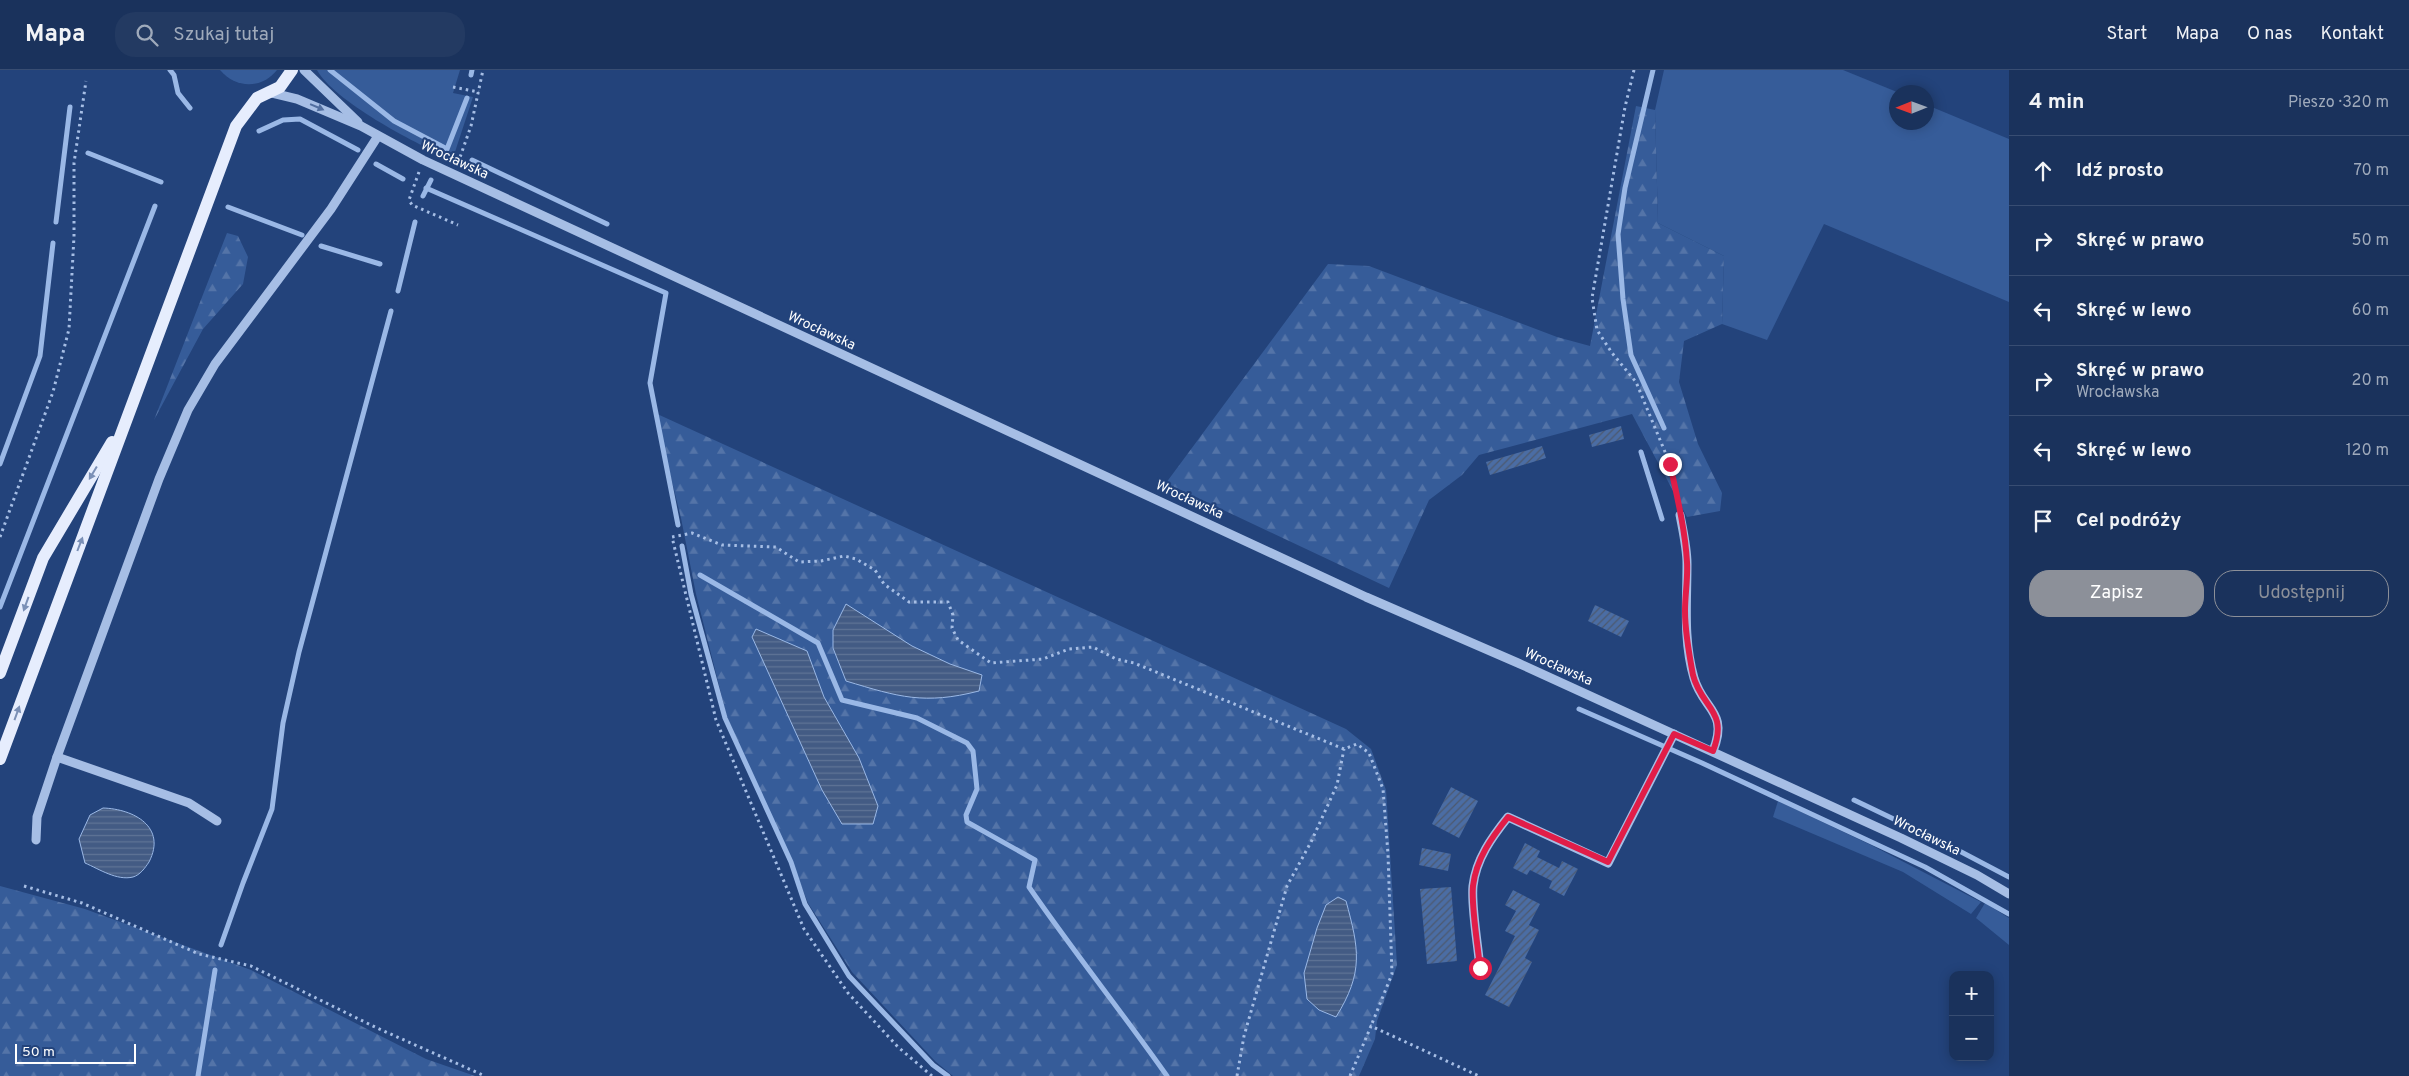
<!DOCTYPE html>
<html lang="pl">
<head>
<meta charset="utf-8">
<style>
  body { margin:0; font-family:Overpass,sans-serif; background:#233a62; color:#f1f3f6 }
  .controls { position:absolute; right:15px; bottom:15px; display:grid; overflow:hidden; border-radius:10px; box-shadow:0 2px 12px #0003 }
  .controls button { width:45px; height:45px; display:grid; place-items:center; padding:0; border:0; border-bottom:1px solid #384d72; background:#1a325c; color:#f1f3f6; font:25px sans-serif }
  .compass { position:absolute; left:1889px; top:15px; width:45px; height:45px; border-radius:50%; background:#1a325c; box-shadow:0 2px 12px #0003; rotate:269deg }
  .scale { position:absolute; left:15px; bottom:12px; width:121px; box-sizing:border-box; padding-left:5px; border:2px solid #fff; border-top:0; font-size:14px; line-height:18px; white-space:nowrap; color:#fff; -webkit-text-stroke:4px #23437b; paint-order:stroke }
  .stop { position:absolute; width:15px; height:15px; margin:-11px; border:4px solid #e11d48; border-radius:50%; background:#fff }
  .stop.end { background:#e11d48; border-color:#fff; box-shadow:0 1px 5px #0008 }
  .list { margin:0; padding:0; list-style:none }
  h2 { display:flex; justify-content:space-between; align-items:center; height:65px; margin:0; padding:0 20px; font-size:21px }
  h2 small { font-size:16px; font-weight:400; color:#9faabb }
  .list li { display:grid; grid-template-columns:32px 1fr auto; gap:15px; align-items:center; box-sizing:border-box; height:70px; padding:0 20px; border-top:1px solid #384d72 }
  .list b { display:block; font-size:19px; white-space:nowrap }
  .list p { margin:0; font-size:16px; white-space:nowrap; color:#9faabb }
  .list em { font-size:16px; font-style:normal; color:#9faabb }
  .actions { display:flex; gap:10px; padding:15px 20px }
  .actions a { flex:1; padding:11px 0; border:1px solid #8c9099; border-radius:20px; text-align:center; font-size:18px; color:#8c9099 }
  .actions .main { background:#8c9099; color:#fff }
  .icon { flex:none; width:28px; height:28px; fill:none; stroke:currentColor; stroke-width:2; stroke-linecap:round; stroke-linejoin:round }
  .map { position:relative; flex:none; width:2009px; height:1006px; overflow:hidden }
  header { display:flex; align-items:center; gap:30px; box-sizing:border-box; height:70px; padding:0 25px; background:#1a325c; border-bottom:1px solid #384d72 }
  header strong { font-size:24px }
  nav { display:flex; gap:28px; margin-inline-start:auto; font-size:18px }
  .search { width:350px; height:45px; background:#233a62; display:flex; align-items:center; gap:12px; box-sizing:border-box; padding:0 18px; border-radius:20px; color:#9faabb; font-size:19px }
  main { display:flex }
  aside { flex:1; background:#1a325c }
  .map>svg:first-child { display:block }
  .green { fill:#365c99 }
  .forest { fill:url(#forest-firs) }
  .water { fill:url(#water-rules); stroke:#9ab8e6 }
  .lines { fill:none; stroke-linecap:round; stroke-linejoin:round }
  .stream { stroke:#9ab8e6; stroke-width:5 }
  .building { fill:url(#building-hatch) }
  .path { stroke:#a6bee5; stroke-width:3; stroke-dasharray:2.5 4; stroke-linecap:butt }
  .minor { stroke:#a6bee5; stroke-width:9 }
  .major { stroke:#e6edfd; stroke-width:12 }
  .oneway { fill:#516ea0 }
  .oneway2 { fill:#7b90b6 }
  .route { stroke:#e11d48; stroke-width:6 }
  .labels { text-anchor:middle; stroke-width:4.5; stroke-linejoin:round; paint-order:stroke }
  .street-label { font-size:14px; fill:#fff; stroke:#23437b }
</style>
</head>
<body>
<header>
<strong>Mapa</strong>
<div class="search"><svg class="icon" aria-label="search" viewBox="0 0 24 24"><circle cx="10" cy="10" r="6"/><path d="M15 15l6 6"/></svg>Szukaj tutaj</div>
<nav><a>Start</a><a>Mapa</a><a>O nas</a><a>Kontakt</a></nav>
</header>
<main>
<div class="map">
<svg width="2009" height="1006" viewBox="0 0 2009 1006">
  <defs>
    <pattern id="forest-firs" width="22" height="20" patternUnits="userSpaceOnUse" patternTransform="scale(1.25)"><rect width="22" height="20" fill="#365c99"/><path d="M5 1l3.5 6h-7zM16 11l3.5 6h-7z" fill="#5474a8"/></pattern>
    <pattern id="water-rules" width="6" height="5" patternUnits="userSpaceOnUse" patternTransform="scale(1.25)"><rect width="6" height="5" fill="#435b84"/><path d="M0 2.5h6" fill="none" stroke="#5f7496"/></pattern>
    <pattern id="building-hatch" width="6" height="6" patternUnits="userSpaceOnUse" patternTransform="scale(1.25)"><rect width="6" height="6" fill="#4b6da4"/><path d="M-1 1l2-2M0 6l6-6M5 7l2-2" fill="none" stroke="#4c596f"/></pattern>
  </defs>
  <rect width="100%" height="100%" fill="#23437b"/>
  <!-- green -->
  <g class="green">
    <path d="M220,0H277C262,19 236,19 220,0Z"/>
    <path d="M317,0H460L453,23L473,27L454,85L447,87C414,73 334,31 317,0Z"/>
    <polygon points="1664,0 1843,0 1897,22 1896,52 1926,52 1927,35 2009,69 2009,232 1824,154 1767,270 1722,254 1724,186 1658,153 1655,40"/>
    <polygon points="1778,731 1871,775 1981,832 1971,844 1903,802 1773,747"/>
    <polygon points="1985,833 2009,848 2009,875 1976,848"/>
  </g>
  <!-- forest -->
  <g class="forest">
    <polygon points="1636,36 1655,40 1658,153 1724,186 1722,254 1684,271 1679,312 1698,374 1722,423 1720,441 1687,447 1632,344 1479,385 1462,405 1429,430 1389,518 1166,413 1328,194 1369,196 1557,267 1590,276"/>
    <polygon points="227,163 238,166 248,187 243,214 203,259 154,350"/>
    <polygon points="655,343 1346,659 1371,679 1386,720 1397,895 1377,951 1375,969 1359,1006 953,1006 936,992 852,902 808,833 792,792 727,647 696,524 681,448"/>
    <polygon points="0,816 85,839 251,900 426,989 475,1006 0,1006"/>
  </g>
  <!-- water -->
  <g class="water">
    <path d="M846,534L912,576L950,594L982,605L979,621C924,635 899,627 846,611L833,578V560Z"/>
    <polygon points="756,559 807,581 824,627 859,688 878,736 873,754 842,754 822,720 752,567"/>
    <path d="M103,738C134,739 167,757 149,792C145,798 140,805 133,807C117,811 99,799 85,793L79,769L90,745Z"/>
    <path d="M1338,827L1346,831C1359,879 1364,902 1336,947L1319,940L1307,929L1304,903L1317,858L1326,835Z"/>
  </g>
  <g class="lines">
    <!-- stream -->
    <g class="stream">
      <polyline points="170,0 174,5 178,23 190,38"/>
      <polyline points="330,0 394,51 447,79 467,28"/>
      <polyline points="1653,0 1625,118 1618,164 1623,229 1631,285 1664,358"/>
      <polyline points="471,5 472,0"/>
      <polyline points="259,61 283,50 300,49 358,80"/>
      <polyline points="88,83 161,112"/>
      <polyline points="472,90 607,154"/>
      <polyline points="376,94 403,109"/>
      <polyline points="426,118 666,223 650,313 678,455"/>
      <polyline points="423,126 431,110"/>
      <polyline points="228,137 302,165"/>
      <polyline points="56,152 70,37"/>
      <polyline points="321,176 380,194"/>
      <polyline points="398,221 415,152"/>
      <polyline points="1641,382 1662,449"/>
      <polyline points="0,394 40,286 53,173"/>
      <polyline points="682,476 691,524 725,648 791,792 805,834 849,906 933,995 948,1006"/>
      <path d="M700,505L818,573L842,630L917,648L967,673L973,681L977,719L966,745L967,752L1035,790L1029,817C1073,881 1122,942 1167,1006"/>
      <polyline points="0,537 155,136"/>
      <polyline points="1579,639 1702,693 1925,797 2009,844"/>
      <polyline points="1854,730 1948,775 2009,807"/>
      <polyline points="221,875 243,813 272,739 283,653 299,582 391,241"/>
      <polyline points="198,1006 215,900"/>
    </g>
  </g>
  <!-- building -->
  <g class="building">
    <polygon points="1621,356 1624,369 1592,377 1589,365"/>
    <polygon points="1542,376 1546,388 1490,405 1486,392"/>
    <polygon points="1595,535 1629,551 1621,567 1588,551"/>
    <polygon points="1451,717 1478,731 1459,768 1432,754"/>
    <polygon points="1525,773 1540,781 1537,787 1559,798 1562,791 1578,799 1564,826 1549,818 1552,811 1530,800 1527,805 1513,798"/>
    <polygon points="1422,778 1451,784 1448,801 1419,795"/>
    <polygon points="1451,817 1457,891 1427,894 1420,819"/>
    <polygon points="1513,820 1540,834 1529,855 1539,860 1525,888 1532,892 1509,937 1485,925 1515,866 1505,861 1516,841 1505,835"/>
  </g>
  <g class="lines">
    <!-- path -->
    <g class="path">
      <polyline points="1634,0 1625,37 1592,228 1597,260 1612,283 1636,312 1670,394 1678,435"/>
      <polyline points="453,17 479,22"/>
      <polyline points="458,93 471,56 483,0"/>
      <polyline points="419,102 409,130 412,135 458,155"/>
      <polyline points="0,467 53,322 69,259 74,166 74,93 86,11"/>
      <polyline points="24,816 82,833 199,884 251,896 377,958 485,1006"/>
      <polyline points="932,1006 898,977 848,923 804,859 716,650 672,467 692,463 722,475 776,477 799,492 821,491 844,486 856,489 875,500 884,514 909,532 948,532 953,545 952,558 958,570 991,593 1043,589 1069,579 1093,577 1116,589 1134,593 1344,679 1357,674 1369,683 1383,719 1388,784 1392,904 1371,956"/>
      <polyline points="1237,1006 1244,966 1287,816 1311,772 1337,715 1344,679"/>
      <polyline points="1350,1006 1371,956 1479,1006"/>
    </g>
    <!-- minor -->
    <g class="minor">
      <polyline points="304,0 358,52"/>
      <polyline points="272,23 297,29 361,56 423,90 1366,527 1518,593 1901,768 1977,805 2009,824"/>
      <path d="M1680,445C1683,461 1687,478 1687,494C1687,533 1683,570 1694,608C1703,640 1729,641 1713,681"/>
      <polyline points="57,687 189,733 217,751"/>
      <polyline points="36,770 37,747 57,687 159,409 188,340 215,294 331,139 378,66"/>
      <path d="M1480,898C1478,875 1471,836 1473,816C1476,789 1492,767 1508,747L1608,793L1674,664"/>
    </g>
    <!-- major -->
    <g class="major">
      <polyline points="0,603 43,488 112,372"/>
      <polyline points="0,689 236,56 257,28 280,17 292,0"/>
    </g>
  </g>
  <!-- one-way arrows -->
  <defs><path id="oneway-solid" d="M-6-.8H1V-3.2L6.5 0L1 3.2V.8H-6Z" transform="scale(1.25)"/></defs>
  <use class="oneway" href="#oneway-solid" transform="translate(317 37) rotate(23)"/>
  <g class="oneway2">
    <use href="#oneway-solid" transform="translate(93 403) rotate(121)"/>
    <use href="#oneway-solid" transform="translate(80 474) rotate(-69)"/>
    <use href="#oneway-solid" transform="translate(26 534) rotate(110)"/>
    <use href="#oneway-solid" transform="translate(17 643) rotate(-70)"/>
  </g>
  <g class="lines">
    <!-- route -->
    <path class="route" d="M1480,898C1478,876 1471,836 1473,816C1476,789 1492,767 1508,747L1608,792L1674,664L1713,681C1729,640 1701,638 1693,605C1689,584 1685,563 1685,541C1685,525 1688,508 1687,492C1685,459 1677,426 1670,394"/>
  </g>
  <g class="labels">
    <!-- street labels -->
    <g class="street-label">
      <text transform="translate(455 89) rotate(25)" y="5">Wrocławska</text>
      <text transform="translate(822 260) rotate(25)" y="5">Wrocławska</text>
      <text transform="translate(1190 429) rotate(25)" y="5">Wrocławska</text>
      <text transform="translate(1559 596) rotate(24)" y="5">Wrocławska</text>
      <text transform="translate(1927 765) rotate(26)" y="5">Wrocławska</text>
    </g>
  </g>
</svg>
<div class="controls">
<button>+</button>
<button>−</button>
</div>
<svg class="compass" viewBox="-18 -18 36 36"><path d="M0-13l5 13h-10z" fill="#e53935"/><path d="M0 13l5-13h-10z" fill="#9faabb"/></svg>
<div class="scale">50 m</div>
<div class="stop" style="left:1480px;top:898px"></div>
<div class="stop end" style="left:1670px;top:394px"></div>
</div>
<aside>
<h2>4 min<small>Pieszo · 320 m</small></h2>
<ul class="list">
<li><svg class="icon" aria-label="ahead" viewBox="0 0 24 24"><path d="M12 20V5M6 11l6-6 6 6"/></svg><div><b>Idź prosto</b></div><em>70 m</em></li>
<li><svg class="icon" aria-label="right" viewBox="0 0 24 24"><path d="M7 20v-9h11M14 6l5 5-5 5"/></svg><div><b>Skręć w prawo</b></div><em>50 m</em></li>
<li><svg class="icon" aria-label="left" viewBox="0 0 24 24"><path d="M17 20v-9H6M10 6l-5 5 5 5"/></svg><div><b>Skręć w lewo</b></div><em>60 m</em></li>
<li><svg class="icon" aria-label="right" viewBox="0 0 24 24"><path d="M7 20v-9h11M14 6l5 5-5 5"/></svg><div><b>Skręć w prawo</b><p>Wrocławska</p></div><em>20 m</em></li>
<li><svg class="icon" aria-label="left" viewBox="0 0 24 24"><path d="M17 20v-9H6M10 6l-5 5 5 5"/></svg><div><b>Skręć w lewo</b></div><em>120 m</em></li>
<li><svg class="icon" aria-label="arrive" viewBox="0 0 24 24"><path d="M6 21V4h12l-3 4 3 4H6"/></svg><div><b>Cel podróży</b></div></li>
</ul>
<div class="actions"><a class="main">Zapisz</a><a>Udostępnij</a></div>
</aside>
</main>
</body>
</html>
